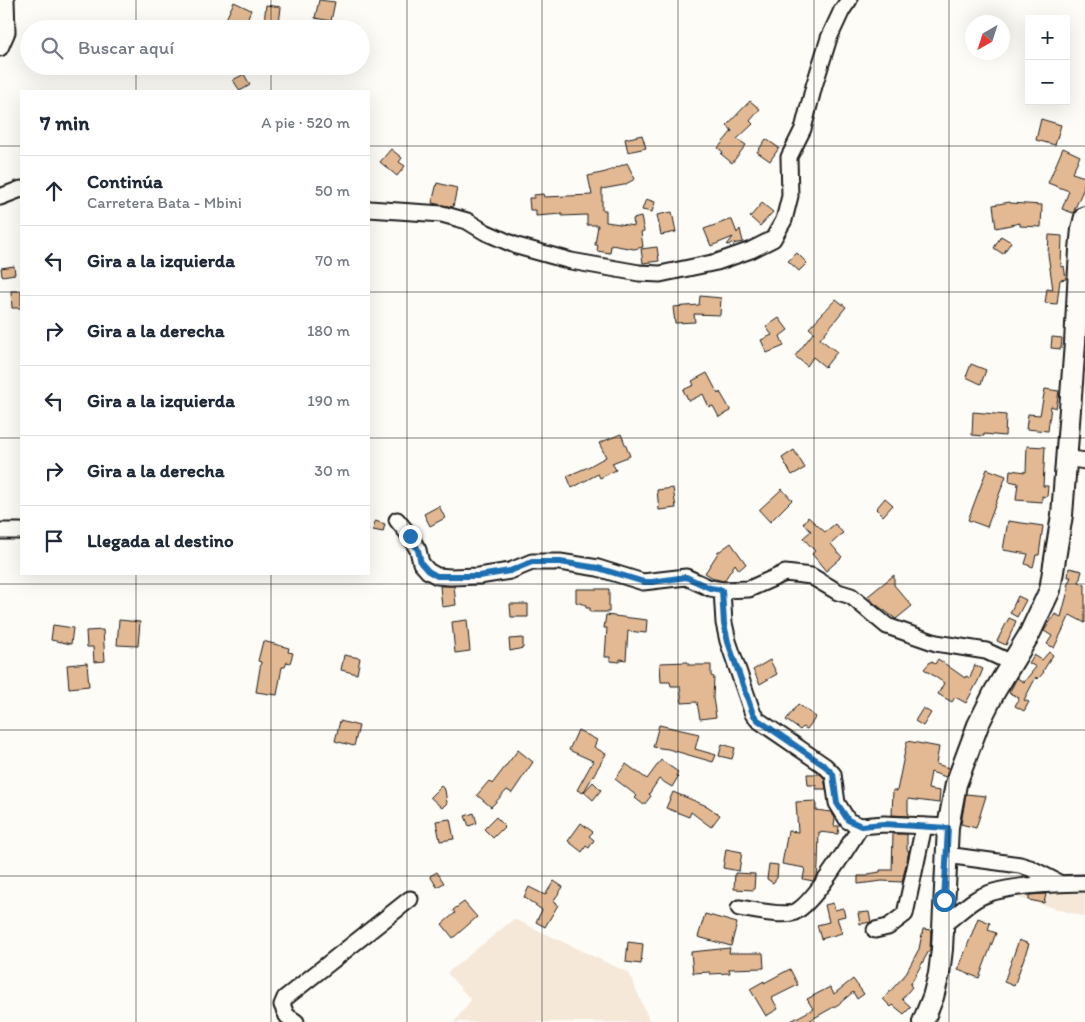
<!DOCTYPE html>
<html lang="es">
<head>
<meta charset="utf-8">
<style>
  body { margin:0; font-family:Itim,sans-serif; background:#f2f2f3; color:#1f2937 }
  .controls { position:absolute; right:15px; top:15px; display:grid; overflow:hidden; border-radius:0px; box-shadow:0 5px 20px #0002 }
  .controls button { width:45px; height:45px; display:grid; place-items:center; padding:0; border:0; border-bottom:1px solid #e0e1e3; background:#fff; color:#1f2937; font:25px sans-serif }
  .compass { position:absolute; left:965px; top:15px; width:45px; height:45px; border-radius:50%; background:#fff; box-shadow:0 5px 20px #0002; rotate:219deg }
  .stop { position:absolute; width:15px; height:15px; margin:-11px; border:4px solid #1f6fb2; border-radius:50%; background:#fff }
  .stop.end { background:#1f6fb2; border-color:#fff; box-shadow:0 1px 5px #0008 }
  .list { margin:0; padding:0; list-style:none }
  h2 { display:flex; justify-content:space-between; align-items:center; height:65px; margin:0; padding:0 20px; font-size:21px }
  h2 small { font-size:16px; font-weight:400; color:#747a83 }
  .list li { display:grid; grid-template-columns:32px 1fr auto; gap:15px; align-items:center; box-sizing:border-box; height:70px; padding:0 20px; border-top:1px solid #e0e1e3 }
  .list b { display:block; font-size:19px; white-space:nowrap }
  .list p { margin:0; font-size:16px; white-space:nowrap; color:#747a83 }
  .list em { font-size:16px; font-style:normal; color:#747a83 }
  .icon { flex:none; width:28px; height:28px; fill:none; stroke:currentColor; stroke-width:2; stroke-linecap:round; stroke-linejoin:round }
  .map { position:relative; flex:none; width:1085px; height:1022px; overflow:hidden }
  .search { position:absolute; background:#fff; box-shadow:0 5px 20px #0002; left:20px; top:20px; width:350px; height:55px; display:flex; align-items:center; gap:12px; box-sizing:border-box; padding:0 18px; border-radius:28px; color:#747a83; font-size:19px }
  .panel { position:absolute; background:#fff; box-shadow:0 5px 20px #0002; left:20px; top:90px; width:350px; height:485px; border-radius:0px }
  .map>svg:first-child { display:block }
  .built { fill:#f5e8d9 }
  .building { fill:#e2b992; stroke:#1c1c1c }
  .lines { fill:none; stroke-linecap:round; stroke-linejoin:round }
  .minor-casing { stroke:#1c1c1c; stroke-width:19 }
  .major-casing { stroke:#1c1c1c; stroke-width:24 }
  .minor { stroke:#fdfcf7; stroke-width:15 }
  .major { stroke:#fdfcf7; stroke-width:20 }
  .route { stroke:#1f6fb2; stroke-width:6 }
  .grid { fill:none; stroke:#1c1c1c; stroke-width:1; stroke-opacity:0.55 }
</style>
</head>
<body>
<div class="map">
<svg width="1085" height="1022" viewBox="0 0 1085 1022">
  <rect width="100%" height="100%" fill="#fdfcf7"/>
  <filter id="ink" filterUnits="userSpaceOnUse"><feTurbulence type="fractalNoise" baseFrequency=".02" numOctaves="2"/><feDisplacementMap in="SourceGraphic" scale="10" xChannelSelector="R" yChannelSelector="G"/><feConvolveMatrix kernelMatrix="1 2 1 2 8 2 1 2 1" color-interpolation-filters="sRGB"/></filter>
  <g filter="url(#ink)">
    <!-- built -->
    <g class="built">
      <polygon points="1085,887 1085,917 1019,898 1029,889"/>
      <polygon points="514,919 629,973 650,1022 454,1022 471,1000 447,973"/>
    </g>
    <!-- building -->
    <g class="building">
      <polygon points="319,0 335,2 331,21 315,18"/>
      <polygon points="234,2 251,10 243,29 225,21"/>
      <polygon points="266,5 281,7 279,24 264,22"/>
      <polygon points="244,74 250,85 240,91 233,80"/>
      <polygon points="750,101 760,109 750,121 753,124 737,139 746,145 732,163 721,154 723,152 718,148 732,131 727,125"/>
      <polygon points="1041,119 1061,125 1055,145 1036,140"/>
      <polygon points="642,135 646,148 628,152 625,139"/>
      <polygon points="766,139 779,148 770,161 757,152"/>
      <polygon points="1063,148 1080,156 1072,173 1085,177 1083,190 1073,213 1062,209 1069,191 1048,183"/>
      <polygon points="391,149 402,158 399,162 405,166 397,176 380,162"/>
      <polygon points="627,163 635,179 624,185 602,189 602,210 606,210 606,222 634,226 633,219 641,217 644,231 641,232 643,247 634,249 611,245 610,253 597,251 598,245 595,245 598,225 587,225 587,215 562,216 562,214 536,216 536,210 530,210 529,198 534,198 534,195 543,194 544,197 592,195 588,176 606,172"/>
      <polygon points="437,183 457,188 453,207 432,203"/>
      <polygon points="646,199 655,202 652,212 642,210"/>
      <polygon points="1010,202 1010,203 1042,205 1041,227 1020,226 1020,223 996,228 993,205"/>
      <polygon points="762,203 773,212 760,226 750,217"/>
      <polygon points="672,212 676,232 661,235 657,215"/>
      <polygon points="729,220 732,220 737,233 740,229 743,242 727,245 733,237 711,246 704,229"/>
      <polygon points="1049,235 1062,236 1061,267 1064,266 1066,279 1060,280 1057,304 1045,303 1047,289 1053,290 1048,254"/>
      <polygon points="1001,236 1011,242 1003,254 994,248"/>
      <polygon points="657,247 659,261 643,263 641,249"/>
      <polygon points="797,253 807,263 799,271 788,261"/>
      <polygon points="14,266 15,274 2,276 1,268"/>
      <polygon points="11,291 21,291 21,308 12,308"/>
      <polygon points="700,296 721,298 720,315 694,314 695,322 675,323 673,307 699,305"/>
      <polygon points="836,299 846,307 820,339 837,352 825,367 813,357 807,366 795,356 814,332 809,328"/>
      <polygon points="779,318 788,330 780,336 784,346 767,353 761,340 772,335 766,327"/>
      <polygon points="1052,337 1062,338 1061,349 1051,348"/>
      <polygon points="971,364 986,370 981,384 966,377"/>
      <polygon points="707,373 718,394 720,392 731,411 719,417 713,406 709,407 703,394 689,401 683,390 694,385 692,381"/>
      <polygon points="1045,389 1059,391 1056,408 1051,406 1048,431 1026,429 1028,414 1040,415"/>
      <polygon points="973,412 1006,415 1005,436 984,434 984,436 972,435"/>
      <polygon points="621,434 630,456 612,463 616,470 600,478 598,474 572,488 567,476 586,468 606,457 599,443"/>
      <polygon points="1027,446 1045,447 1043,486 1048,486 1047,497 1042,496 1042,502 1016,500 1018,483 1009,481 1010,470 1026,472"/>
      <polygon points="794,450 805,468 792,475 782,458"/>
      <polygon points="987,469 1006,476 987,527 968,520"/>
      <polygon points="673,488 676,508 659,510 657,490"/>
      <polygon points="782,489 792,500 770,522 759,510"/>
      <polygon points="885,498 893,505 883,516 876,509"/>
      <polygon points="439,506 445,518 430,526 424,514"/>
      <polygon points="808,517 825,532 835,524 843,533 831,544 842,557 826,571 812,554 815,551 803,538 811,531 803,524"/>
      <polygon points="375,521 385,524 383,532 373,530"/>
      <polygon points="1008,521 1043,526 1039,555 1036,555 1033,567 1025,564 1028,554 1003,550"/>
      <polygon points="731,543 746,564 739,570 735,564 724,581 715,579 705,573 718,553 718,551 720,551"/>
      <polygon points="1069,568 1082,571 1079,582 1085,585 1085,623 1070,615 1054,648 1047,644 1052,636 1044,631 1055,614 1061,617 1069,587 1067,586 1071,577 1068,577"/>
      <polygon points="894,575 894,585 912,606 896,619 874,603 868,596"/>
      <polygon points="440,586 454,586 456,605 442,607"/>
      <polygon points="576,589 609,589 609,612 590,612 590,608 586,608 586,605 576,602"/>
      <polygon points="1018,596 1026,600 1017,617 1010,613"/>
      <polygon points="510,604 528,604 528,617 511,617"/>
      <polygon points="606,615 647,620 646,633 628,631 626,660 620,659 620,662 610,661 610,657 605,657 607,628 604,628"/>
      <polygon points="1009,618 1016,621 1006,645 997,641"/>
      <polygon points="119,620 140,622 138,646 117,645"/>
      <polygon points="467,620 470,651 455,653 452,622"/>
      <polygon points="53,625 73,628 71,644 51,640"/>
      <polygon points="103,630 105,661 94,662 93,647 87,647 86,631"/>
      <polygon points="523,638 523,648 510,651 509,639"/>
      <polygon points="263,641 289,648 288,652 293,653 290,663 287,662 285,667 282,667 277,695 256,692 261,662 258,661"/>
      <polygon points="1049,652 1053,655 1043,671 1044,672 1038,679 1036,677 1024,700 1029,702 1024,711 1015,706 1019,698 1009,693 1017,678 1024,682 1036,667 1029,663 1034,655 1042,660"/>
      <polygon points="344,655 360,658 357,674 341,670"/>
      <polygon points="938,659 965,678 966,676 970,678 975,665 983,669 978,681 966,703 955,697 952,702 938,694 944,683 924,669 931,661 935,664"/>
      <polygon points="770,660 777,674 760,684 753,670"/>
      <polygon points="688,662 688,665 711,665 711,676 714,677 713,698 716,717 700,719 697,702 682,703 680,686 671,686 670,682 661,682 660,663"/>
      <polygon points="87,663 89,686 69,688 67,665"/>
      <polygon points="798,704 816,717 807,729 803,727 800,730 786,720"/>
      <polygon points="923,708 931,713 923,726 915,721"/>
      <polygon points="340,721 359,726 354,746 335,741"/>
      <polygon points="659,725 699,734 695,749 716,755 713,762 668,749 653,747"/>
      <polygon points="578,730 597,740 594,747 606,754 583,793 577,790 593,761 569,750"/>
      <polygon points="907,741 939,747 936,764 949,768 946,777 931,772 928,789 940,791 939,803 908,799 908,816 892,815 893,790 897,791"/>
      <polygon points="722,744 735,748 732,759 719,756"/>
      <polygon points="518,750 533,762 512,793 507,790 491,807 477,795 489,781 492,784"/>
      <polygon points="661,760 678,772 676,776 678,777 672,787 659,779 649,794 651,796 644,805 635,798 637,796 615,779 626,764 647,779"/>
      <polygon points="807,774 820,774 824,778 826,789 816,789 816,785 808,785"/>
      <polygon points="593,782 601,790 593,800 584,792"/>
      <polygon points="441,786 445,790 447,803 442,808 430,797"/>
      <polygon points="673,792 707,806 720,815 711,827 691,812 689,817 666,808"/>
      <polygon points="966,794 986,796 976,828 961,824"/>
      <polygon points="816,801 816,810 831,812 835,818 834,826 839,826 838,834 819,832 818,866 817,876 813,881 803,879 805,868 782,864 788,831 798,832 796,802"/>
      <polygon points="474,813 477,823 469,826 465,816"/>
      <polygon points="496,817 505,826 493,838 484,829"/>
      <polygon points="450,819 454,839 440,841 436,821"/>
      <polygon points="581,823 593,832 589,836 594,840 589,848 586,846 582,852 568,841"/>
      <polygon points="893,834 907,834 907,850 909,851 902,882 882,881 858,884 858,876 868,876 868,874 880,872 880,870 892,870"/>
      <polygon points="726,849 742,852 739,871 723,868"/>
      <polygon points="769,864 778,865 777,878 773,883 767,879"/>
      <polygon points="437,872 444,883 437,887 430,876"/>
      <polygon points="735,873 755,874 754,890 734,889"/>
      <polygon points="554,881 563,887 554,900 554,903 558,905 545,927 536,922 542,910 524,897 529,887 545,895"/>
      <polygon points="1046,894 1044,903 1029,900 1029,895"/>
      <polygon points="464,902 477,917 453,938 442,924 455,913 453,910"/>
      <polygon points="833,903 835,910 843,908 845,916 837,918 842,933 821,939 817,925 829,922 825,905"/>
      <polygon points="869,912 871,922 860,924 858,913"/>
      <polygon points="705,914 737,923 731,946 698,937"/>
      <polygon points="978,918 990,923 988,930 996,933 979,978 958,970"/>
      <polygon points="923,929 931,930 930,949 910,985 912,987 902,999 911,1007 904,1014 893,1005 891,1007 883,999 905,975 919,949"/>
      <polygon points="1019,940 1029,944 1014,986 1004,982"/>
      <polygon points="628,942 643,944 641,964 626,962"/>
      <polygon points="730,948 729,953 763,953 764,968 729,969 730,973 710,974 710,972 693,973 691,952"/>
      <polygon points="790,969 798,985 772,998 778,1009 766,1016 750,989 764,981 764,983"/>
      <polygon points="853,979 864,994 857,999 853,992 839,1004 807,1022 789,1022 813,1009 807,999 830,987 834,994"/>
    </g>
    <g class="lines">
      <defs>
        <g id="minor">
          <polyline points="0,48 7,32 6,0"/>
          <polyline points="0,197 21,189"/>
          <polyline points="369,209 442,214 467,221 485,232 517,246 571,261 639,273 660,274 717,262 751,250 773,239 784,220 790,196 789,157 803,129 814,86 829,38 842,10 849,0"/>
          <polyline points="1067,458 1085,461"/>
          <polyline points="397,520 410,536 418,550 421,563 428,571 437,576 450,577 479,576 510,571 532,562 560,562 598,568 643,582 686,577 710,588 722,590 749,589 785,573 794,574 811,576 838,592 851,596 887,626 936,643 986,651 1012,663"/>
          <polyline points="0,531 21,531"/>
          <polyline points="722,590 724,623 728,641 753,714 758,720 825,766 833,774 837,803 848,821 861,826 884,824 948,827"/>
          <polyline points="946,855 1020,865 1030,868 1059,883"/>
          <path d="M739,908C754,910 778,916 792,913C812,908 849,844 861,826"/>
          <path d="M942,926C953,918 964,907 975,900C999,884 1057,884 1085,883"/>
          <polyline points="875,930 888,927 905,914 924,826"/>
          <polyline points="296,1022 287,1016 282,1005 285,998 410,899"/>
        </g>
        <polyline id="major" points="923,1022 933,997 939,974 942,949 948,827 956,784 978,725 995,691 1029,635 1050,590 1062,515 1075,343 1080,250 1082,229 1085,217"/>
      </defs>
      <!-- minor casing -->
      <use href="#minor" class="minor-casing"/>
      <!-- major casing -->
      <use href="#major" class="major-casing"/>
      <!-- minor -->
      <use href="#minor" class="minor"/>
      <!-- major -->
      <use href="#major" class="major"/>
    </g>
  </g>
  <g class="lines" filter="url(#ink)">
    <!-- route -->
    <polyline class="route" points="410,536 418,550 421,563 428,571 437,576 479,576 510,571 532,562 560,562 598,568 644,582 652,582 686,577 710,588 722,590 724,624 728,642 753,714 758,720 825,766 833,774 837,803 848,820 861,826 884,824 948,828 944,900"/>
  </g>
  <!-- grid -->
  <path class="grid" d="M136,0V29M271,0V29M407,0V1022M542,0V1022M678,0V1022M814,0V1022M949,0V1022M136,66V91M271,66V91M0,146H21M369,146H1085M0,292H21M369,292H1085M0,438H21M369,438H1085M136,574V1022M271,574V1022M0,584H1085M0,730H1085M0,876H1085"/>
</svg>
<div class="controls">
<button>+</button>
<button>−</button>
</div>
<svg class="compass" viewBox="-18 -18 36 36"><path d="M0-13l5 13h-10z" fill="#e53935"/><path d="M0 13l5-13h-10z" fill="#747a83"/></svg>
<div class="stop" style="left:944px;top:900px"></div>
<div class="stop end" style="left:410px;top:536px"></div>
<div class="search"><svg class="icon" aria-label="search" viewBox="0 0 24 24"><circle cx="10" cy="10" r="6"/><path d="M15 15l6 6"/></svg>Buscar aquí</div>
<section class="panel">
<h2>7 min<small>A pie · 520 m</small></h2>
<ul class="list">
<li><svg class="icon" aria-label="ahead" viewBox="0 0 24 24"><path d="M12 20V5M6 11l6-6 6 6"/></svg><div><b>Continúa</b><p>Carretera Bata - Mbini</p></div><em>50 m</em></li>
<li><svg class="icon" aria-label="left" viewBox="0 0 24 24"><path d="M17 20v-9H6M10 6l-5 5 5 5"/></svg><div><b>Gira a la izquierda</b></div><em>70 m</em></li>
<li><svg class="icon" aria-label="right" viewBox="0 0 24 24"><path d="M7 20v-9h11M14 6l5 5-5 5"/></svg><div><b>Gira a la derecha</b></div><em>180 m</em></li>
<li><svg class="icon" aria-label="left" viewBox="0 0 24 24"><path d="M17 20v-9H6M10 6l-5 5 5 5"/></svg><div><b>Gira a la izquierda</b></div><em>190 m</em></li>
<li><svg class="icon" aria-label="right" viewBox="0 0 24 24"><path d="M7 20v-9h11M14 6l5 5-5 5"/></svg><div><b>Gira a la derecha</b></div><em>30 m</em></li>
<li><svg class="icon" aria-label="arrive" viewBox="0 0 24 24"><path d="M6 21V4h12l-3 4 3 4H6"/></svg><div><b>Llegada al destino</b></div></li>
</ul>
</section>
</div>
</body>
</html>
